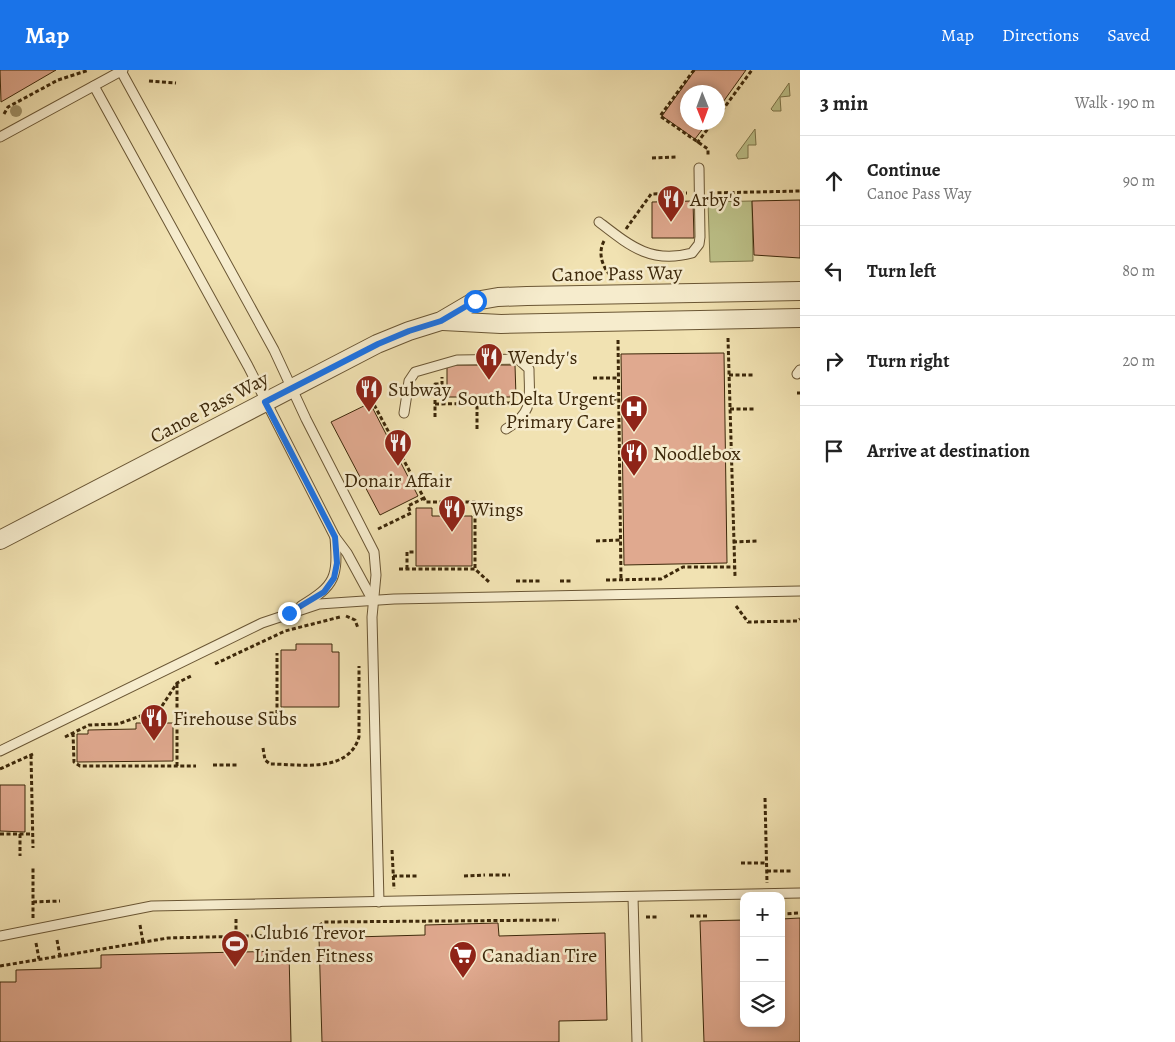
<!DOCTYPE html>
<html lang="en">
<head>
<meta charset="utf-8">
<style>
  body { margin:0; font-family:Alegreya,serif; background:#f6f6f6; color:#222 }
  .controls { position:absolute; right:15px; bottom:15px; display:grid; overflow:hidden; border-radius:10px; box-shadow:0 2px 8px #0003 }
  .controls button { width:45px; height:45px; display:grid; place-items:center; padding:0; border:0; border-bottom:1px solid #e0e0e0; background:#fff; color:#222; font:25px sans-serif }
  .compass { position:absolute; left:680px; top:15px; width:45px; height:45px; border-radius:50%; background:#fff; box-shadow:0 2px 8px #0003; rotate:179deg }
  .stop { position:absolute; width:15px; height:15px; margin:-11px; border:4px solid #1a73e8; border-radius:50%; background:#fff }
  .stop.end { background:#1a73e8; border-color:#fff; box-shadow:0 1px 5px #0008 }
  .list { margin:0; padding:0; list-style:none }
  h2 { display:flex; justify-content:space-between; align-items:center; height:65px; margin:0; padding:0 20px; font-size:21px }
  h2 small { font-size:16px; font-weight:400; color:#767676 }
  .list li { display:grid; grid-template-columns:32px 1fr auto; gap:15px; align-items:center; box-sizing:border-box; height:90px; padding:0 20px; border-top:1px solid #e0e0e0 }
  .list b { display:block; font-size:19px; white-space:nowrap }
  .list p { margin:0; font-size:16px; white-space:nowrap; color:#767676 }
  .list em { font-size:16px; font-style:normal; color:#767676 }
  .icon { flex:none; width:28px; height:28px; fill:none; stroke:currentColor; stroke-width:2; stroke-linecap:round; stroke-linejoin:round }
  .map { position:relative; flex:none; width:800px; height:972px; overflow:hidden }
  header { display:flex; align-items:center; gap:30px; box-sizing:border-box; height:70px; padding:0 25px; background:#1a73e8; color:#fff }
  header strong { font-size:24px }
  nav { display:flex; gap:28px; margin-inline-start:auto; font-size:18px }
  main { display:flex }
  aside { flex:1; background:#fff }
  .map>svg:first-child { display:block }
  .green { fill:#bdc28a; stroke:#7d754a }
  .building { fill:#e0a98f; stroke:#3d280a }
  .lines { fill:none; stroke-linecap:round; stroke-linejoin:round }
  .service-casing { stroke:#6a5634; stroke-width:11 }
  .minor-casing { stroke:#6a5634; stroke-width:20 }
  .path { stroke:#3d280a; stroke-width:3; stroke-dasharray:4 2.5; stroke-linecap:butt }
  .service { stroke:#f6eccd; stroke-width:9 }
  .minor { stroke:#f6eccd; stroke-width:18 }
  .tree { fill:#a09167 }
  .route { stroke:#1a73e8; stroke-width:6 }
  .labels { text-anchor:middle; stroke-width:5; stroke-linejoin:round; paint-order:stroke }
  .poi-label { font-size:20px; fill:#3d280a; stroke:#f6eccd; text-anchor:start }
  .street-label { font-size:20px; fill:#3d280a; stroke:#f6eccd }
</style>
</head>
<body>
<header>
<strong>Map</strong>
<nav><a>Map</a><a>Directions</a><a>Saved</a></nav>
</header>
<main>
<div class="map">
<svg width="800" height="972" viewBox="0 0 800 972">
  <rect width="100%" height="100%" fill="#f1e2b2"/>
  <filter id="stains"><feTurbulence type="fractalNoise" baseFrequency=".004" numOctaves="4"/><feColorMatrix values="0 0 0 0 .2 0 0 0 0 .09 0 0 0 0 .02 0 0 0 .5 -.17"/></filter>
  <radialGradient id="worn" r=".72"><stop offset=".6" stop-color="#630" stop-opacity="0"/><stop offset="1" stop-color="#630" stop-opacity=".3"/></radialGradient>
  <!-- green -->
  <g class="green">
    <polygon points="789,13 790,26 780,27 781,41 773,41 771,39"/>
    <polygon points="755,59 756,75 748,75 748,88 738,89 736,85"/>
    <polygon points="752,131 753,191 710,192 708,132"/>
  </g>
  <!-- building -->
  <g class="building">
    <polygon points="0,0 56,0 1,32"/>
    <polygon points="695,0 746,0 718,39 718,22 688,22 688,52 708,52 695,69 662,46"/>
    <polygon points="800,130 800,188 754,185 752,131"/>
    <polygon points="693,131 694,168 652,168 652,132"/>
    <polygon points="724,283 727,493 624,495 621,284"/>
    <polygon points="447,295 515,295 516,327 447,327"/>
    <polygon points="370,333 418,426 380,445 331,352"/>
    <polygon points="416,438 432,438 432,446 472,446 472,496 416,496"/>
    <polygon points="296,574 332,574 332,582 339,582 339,637 281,637 281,580 296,580"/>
    <polygon points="136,653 173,653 173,691 77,692 77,664 88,664 88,660 136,659"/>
    <polygon points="0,715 25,715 25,762 0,761"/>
    <polygon points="800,848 800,972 704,972 700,851 744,850 744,953 781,953 781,849"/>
    <polygon points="498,853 499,866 605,863 607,950 559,951 559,972 322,972 319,868 425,865 425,855"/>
    <polygon points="289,881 291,972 0,972 0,912 16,912 16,900 101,898 101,885"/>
  </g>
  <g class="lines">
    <defs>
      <g id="service">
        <polyline points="121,1 274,280 306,349 374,482 376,505 372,547 379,832"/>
        <polyline points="94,16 248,296 335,467 347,483 372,529"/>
        <polyline points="0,67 123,0"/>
        <path d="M599,152C630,176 651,194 692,183L699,174L700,167L699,98"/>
        <polyline points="797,304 800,300"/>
        <path d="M404,343L409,311L415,302L457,290L518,289L529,299C529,328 535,342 506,359"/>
        <path d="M301,536C336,515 338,507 335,467"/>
        <polyline points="0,681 262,553 319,534 394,529 800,521"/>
        <polyline points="633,827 637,972"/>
        <polyline points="0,866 152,836 800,823"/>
      </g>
      <g id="minor">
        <polyline points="443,251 501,254 800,248"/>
        <polyline points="0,470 377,274 409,261 441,251 475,231 498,227 527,226 800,221"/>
      </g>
    </defs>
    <!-- service casing -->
    <use href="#service" class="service-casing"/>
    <!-- minor casing -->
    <use href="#minor" class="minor-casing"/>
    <!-- path -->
    <g class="path">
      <polyline points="694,0 660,46 708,79 708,85"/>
      <polyline points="149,11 176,13"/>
      <polyline points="4,44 8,37 58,10 89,0"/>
      <polyline points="718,46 752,0"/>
      <polyline points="697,73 713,52"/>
      <polyline points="652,88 678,87"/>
      <polyline points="711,123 800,121"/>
      <polyline points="626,159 651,124 687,123"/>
      <path d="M604,171C597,184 603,199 613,208"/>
      <polyline points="728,268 735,506"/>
      <polyline points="618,270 621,510"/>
      <polyline points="729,305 755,305"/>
      <polyline points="593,308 619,308"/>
      <polyline points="362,312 426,432 475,432 475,499"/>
      <polyline points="797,323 800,323"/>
      <polyline points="593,330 619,329"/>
      <polyline points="435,334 435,314 442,314 442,307"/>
      <polyline points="730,339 756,339"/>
      <polyline points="435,347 435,334 513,333"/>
      <polyline points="477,359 477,334"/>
      <polyline points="392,368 404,361"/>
      <polyline points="378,459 411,443 408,436 424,428"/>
      <polyline points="596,471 621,470"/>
      <polyline points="733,472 758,471"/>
      <polyline points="399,499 475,499 489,512"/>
      <polyline points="407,499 407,482 416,482"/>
      <polyline points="606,510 661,509 683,497 734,497"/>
      <polyline points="516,511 541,511"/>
      <polyline points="560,511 571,511"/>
      <polyline points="736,536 748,552 797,551 800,549"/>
      <polyline points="346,546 355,550 358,558"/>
      <polyline points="215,594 285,561 340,547"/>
      <polyline points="177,614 177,696"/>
      <polyline points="263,656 263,643 277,643 277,583"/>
      <polyline points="73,663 74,692 80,696 196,696"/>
      <polyline points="65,667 89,655 118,654 160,639 177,613 191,606"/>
      <path d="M263,678L265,690L270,694C300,694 348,704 359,667V596"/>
      <polyline points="31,685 33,778"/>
      <polyline points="213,695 238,695"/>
      <polyline points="0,699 33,684"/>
      <polyline points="765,728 767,813"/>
      <polyline points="0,764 32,764"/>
      <polyline points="20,764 20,786"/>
      <polyline points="392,780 394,819"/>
      <polyline points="741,793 767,793"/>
      <polyline points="767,801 793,801"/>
      <polyline points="489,805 510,805"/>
      <polyline points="393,806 417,806"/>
      <polyline points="464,806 485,805"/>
      <polyline points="33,832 60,831"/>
      <polyline points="781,844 800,843"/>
      <polyline points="690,846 707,846"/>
      <polyline points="646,847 657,847"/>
      <polyline points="33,848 33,796"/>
      <polyline points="236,849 236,866"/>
      <polyline points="140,855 143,872"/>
      <polyline points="317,865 321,865 320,855 324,852 559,850"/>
      <polyline points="57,870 60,886"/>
      <polyline points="36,873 39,889"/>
      <polyline points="0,896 168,868 288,865"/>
    </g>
    <!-- service -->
    <use href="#service" class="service"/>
    <!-- minor -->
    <use href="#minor" class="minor"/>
  </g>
  <!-- trees -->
  <circle class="tree" cx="16" cy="41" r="6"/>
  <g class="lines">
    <!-- route -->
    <polyline class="route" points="289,543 324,522 334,508 337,493 335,467 265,332 378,274 409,261 441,251 475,231"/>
  </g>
  <!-- icons -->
  <defs>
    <symbol id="restaurant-pin" viewBox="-11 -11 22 30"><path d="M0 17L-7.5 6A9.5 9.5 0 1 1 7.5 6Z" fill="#8f2418" stroke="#f6eccd"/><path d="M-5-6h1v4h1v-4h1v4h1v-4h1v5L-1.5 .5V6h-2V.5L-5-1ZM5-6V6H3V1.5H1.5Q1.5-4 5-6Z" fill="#fff"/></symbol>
    <symbol id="hospital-pin" viewBox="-11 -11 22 30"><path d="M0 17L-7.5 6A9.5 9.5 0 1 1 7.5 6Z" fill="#8f2418" stroke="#f6eccd"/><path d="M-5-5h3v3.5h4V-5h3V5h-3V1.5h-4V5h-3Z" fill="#fff"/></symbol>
    <symbol id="stadium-pin" viewBox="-11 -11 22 30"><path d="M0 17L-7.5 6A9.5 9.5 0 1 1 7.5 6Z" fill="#8f2418" stroke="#f6eccd"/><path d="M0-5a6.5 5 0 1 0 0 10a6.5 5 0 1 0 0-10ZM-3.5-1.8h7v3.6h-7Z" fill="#fff"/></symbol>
    <symbol id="supermarket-pin" viewBox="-11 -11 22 30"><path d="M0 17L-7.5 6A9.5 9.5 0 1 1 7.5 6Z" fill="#8f2418" stroke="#f6eccd"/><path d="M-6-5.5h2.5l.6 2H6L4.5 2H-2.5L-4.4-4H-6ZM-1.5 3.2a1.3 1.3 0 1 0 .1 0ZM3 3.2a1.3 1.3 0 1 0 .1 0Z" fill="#fff"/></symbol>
  </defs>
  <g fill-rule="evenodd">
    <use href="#restaurant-pin" x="655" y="113" width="32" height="43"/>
    <use href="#restaurant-pin" x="473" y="271" width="32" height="43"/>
    <use href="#restaurant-pin" x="353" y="303" width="32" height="43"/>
    <use href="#hospital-pin" x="618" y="323" width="32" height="43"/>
    <use href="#restaurant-pin" x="382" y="357" width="32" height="43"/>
    <use href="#restaurant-pin" x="618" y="367" width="32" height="43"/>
    <use href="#restaurant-pin" x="436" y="423" width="32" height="43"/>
    <use href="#restaurant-pin" x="138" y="632" width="32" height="43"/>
    <use href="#stadium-pin" x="219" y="858" width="32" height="43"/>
    <use href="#supermarket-pin" x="447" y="869" width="32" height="43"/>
  </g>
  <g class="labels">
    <!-- poi labels -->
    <g class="poi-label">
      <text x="690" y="136">Arby's</text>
      <text x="508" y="294">Wendy's</text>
      <text x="388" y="326">Subway</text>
      <text x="615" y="335" text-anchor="end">South Delta Urgent<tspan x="615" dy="23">Primary Care</tspan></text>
      <text x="653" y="390">Noodlebox</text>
      <text x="398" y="417" text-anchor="middle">Donair Affair</text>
      <text x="471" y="446">Wings</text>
      <text x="173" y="655">Firehouse Subs</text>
      <text x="254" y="869">Club16 Trevor<tspan x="254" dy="23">Linden Fitness</tspan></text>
      <text x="482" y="892">Canadian Tire</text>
    </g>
    <!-- street labels -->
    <g class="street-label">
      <text transform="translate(617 203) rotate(-1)" y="7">Canoe Pass Way</text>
      <text transform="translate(209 337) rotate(-28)" y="7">Canoe Pass Way</text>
    </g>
  </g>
  <rect width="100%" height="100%" filter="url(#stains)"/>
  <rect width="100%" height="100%" fill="url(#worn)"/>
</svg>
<div class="controls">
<button>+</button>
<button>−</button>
<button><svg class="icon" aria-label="layers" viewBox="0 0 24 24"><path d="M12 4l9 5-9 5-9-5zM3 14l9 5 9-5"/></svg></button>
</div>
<svg class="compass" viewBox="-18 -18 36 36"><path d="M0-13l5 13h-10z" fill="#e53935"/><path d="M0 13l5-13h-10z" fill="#767676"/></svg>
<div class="stop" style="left:475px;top:231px"></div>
<div class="stop end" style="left:289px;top:543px"></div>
</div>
<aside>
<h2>3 min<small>Walk · 190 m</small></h2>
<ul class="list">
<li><svg class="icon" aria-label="ahead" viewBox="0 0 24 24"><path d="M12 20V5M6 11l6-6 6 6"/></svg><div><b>Continue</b><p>Canoe Pass Way</p></div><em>90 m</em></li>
<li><svg class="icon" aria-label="left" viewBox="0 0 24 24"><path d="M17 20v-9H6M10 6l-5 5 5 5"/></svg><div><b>Turn left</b></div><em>80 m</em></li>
<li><svg class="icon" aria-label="right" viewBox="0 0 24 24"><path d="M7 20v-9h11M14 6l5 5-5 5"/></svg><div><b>Turn right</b></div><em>20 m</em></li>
<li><svg class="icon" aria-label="arrive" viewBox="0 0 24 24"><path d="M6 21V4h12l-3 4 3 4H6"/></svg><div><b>Arrive at destination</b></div></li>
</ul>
</aside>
</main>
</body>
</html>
